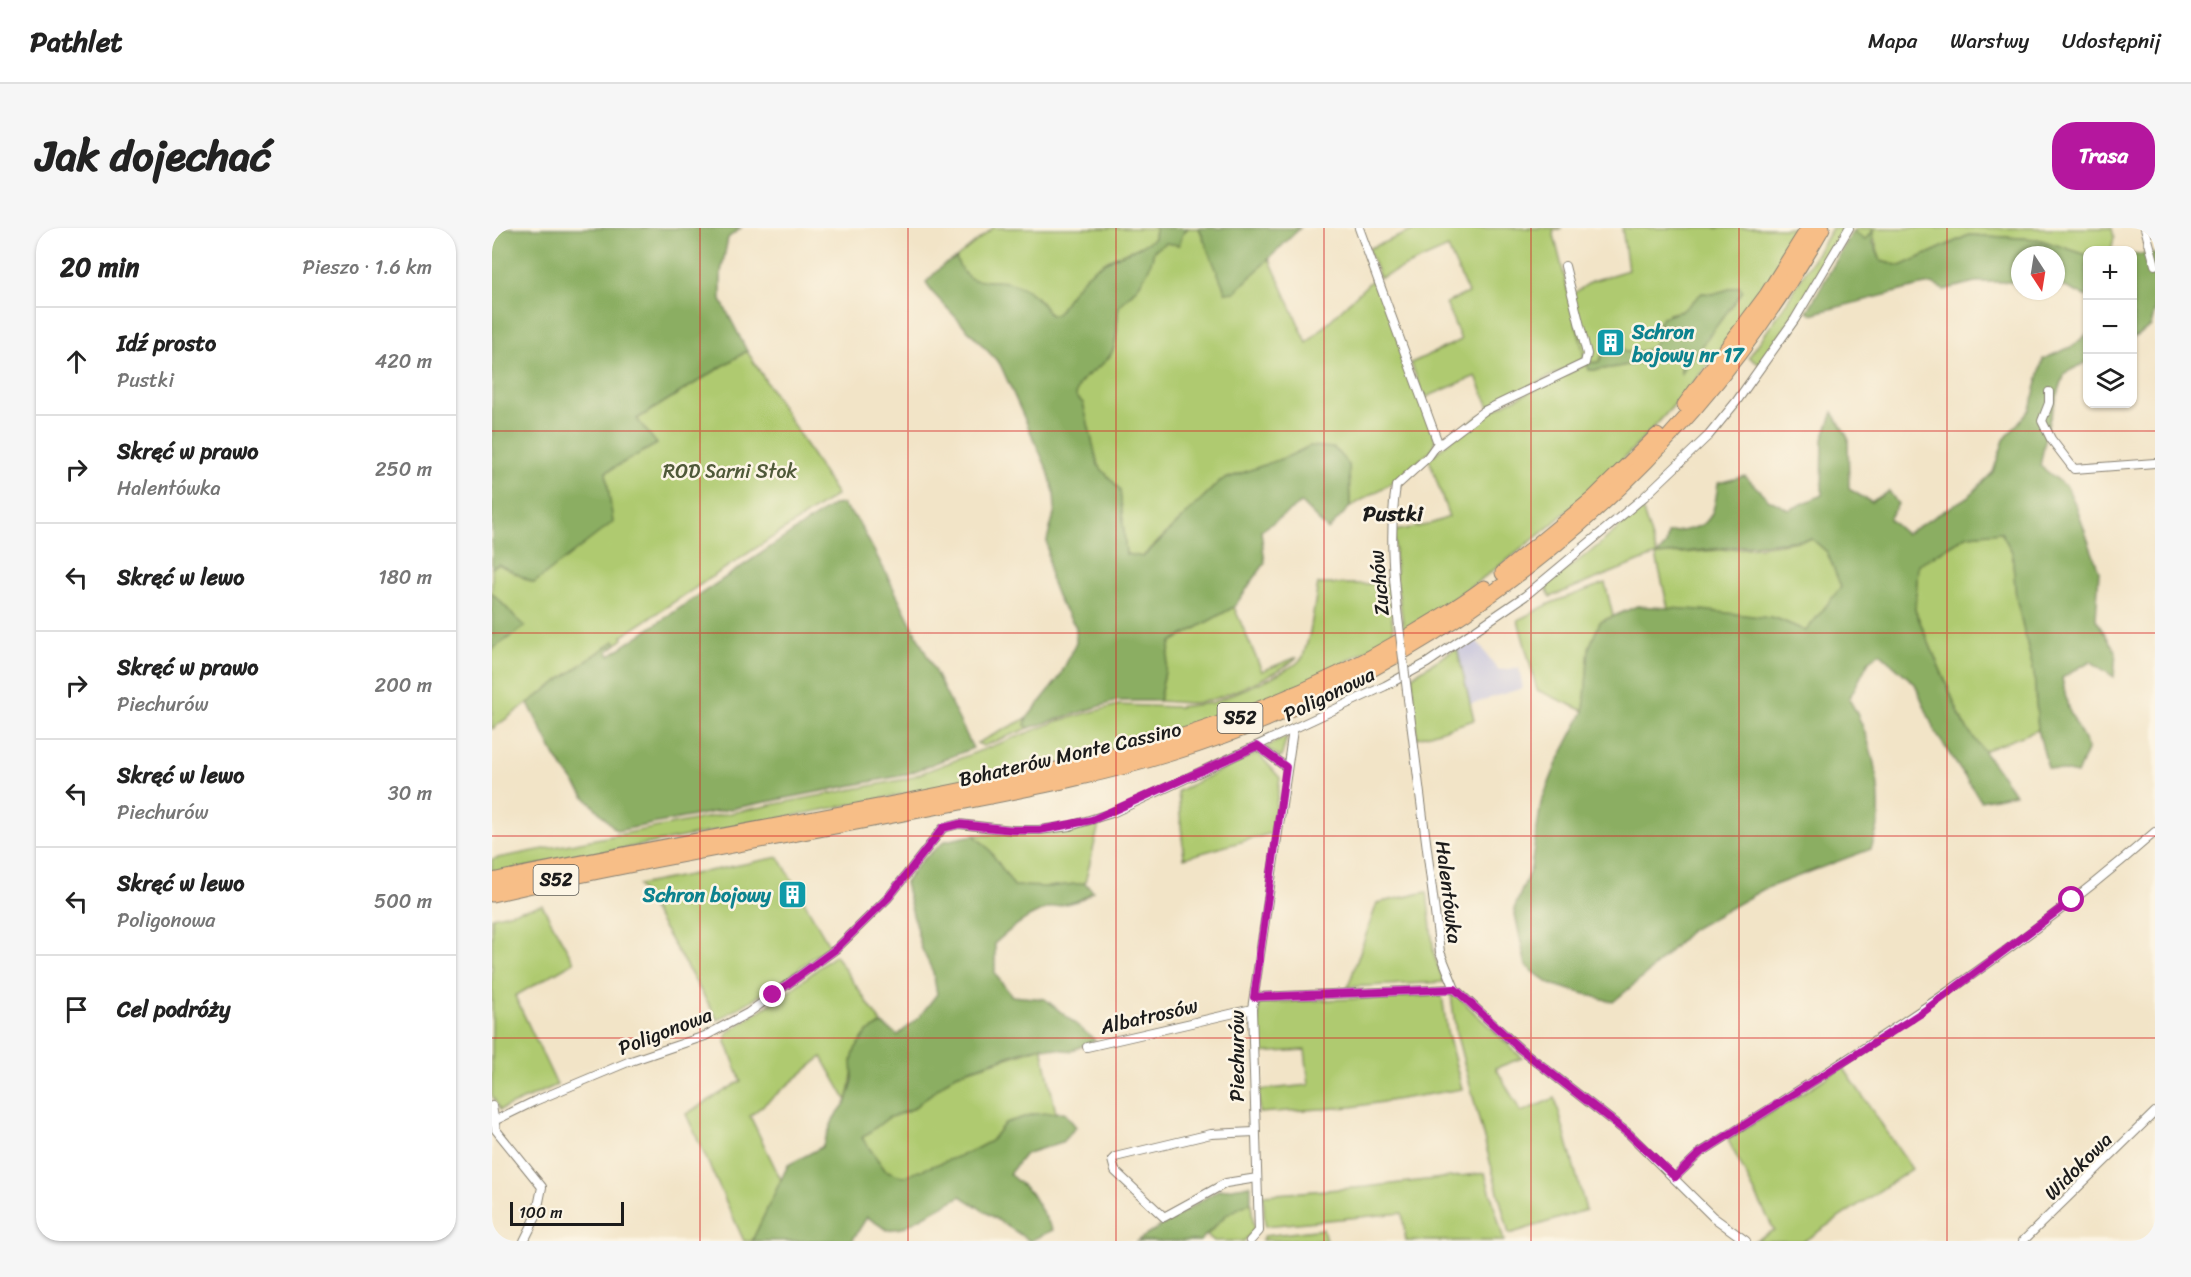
<!DOCTYPE html>
<html lang="pl">
<head>
<meta charset="utf-8">
<style>
  body { margin:0; font-family:Sriracha,sans-serif; background:#f6f6f6; color:#222 }
  .controls { position:absolute; right:18px; top:18px; display:grid; overflow:hidden; border-radius:12px; box-shadow:0 2px 4px #0004 }
  .controls button { width:54px; height:54px; display:grid; place-items:center; padding:0; border:0; border-bottom:2px solid #e0e0e0; background:#fff; color:#222; font:30px sans-serif }
  .compass { position:absolute; left:1519px; top:18px; width:54px; height:54px; border-radius:50%; background:#fff; box-shadow:0 2px 4px #0004; rotate:168deg }
  .scale { position:absolute; left:18px; bottom:15px; width:114px; box-sizing:border-box; padding-left:6px; border:3px solid #1c1c1c; border-top:0; font-size:16px; line-height:21px; white-space:nowrap; color:#1c1c1c; -webkit-text-stroke:4px #fcf5e5; paint-order:stroke }
  .stop { position:absolute; width:18px; height:18px; margin:-14px; border:4px solid #b5179e; border-radius:50%; background:#fff }
  .stop.end { background:#b5179e; border-color:#fff; box-shadow:0 2px 6px #0008 }
  .list { margin:0; padding:0; list-style:none }
  h2 { display:flex; justify-content:space-between; align-items:center; height:78px; margin:0; padding:0 24px; font-size:26px }
  h2 small { font-size:20px; font-weight:400; color:#767676 }
  .list li { display:grid; grid-template-columns:39px 1fr auto; gap:18px; align-items:center; box-sizing:border-box; height:108px; padding:0 24px; border-top:2px solid #e0e0e0 }
  .list b { display:block; font-size:22px; white-space:nowrap }
  .list p { margin:0; font-size:20px; white-space:nowrap; color:#767676 }
  .list em { font-size:20px; font-style:normal; color:#767676 }
  .icon { flex:none; width:33px; height:33px; fill:none; stroke:currentColor; stroke-width:2; stroke-linecap:round; stroke-linejoin:round }
  .map { position:relative; flex:none; width:1663px; height:1013px; overflow:hidden; border-radius:24px }
  header { display:flex; align-items:center; gap:36px; box-sizing:border-box; height:84px; padding:0 30px; background:#fff; border-bottom:2px solid #e0e0e0 }
  header strong { font-size:28px }
  nav { display:flex; gap:33px; margin-inline-start:auto; font-size:21px }
  .intro { display:flex; align-items:center; justify-content:space-between; box-sizing:border-box; height:144px; padding:0 36px }
  h1 { margin:0; font-size:42px }
  .button { padding:15px 27px; border-radius:24px; background:#b5179e; color:#fff; font-size:21px; font-weight:700 }
  main { display:flex; gap:36px; padding:0 36px }
  aside { flex:1; background:#fff; border-radius:24px; box-shadow:0 2px 4px #0004 }
  .map>svg:first-child { display:block }
  .industrial { fill:#c3c1db }
  .green { fill:#afca70; stroke:#667346; stroke-width:1.5; fill-rule:evenodd }
  .forest { fill:#8bae62; stroke:#54653f; stroke-width:1.5 }
  .lines { fill:none; stroke-linecap:round; stroke-linejoin:round }
  .minor-casing { stroke:#878072; stroke-width:10 }
  .motorway-casing { stroke:#878072; stroke-width:17 }
  .minor { stroke:#fff; stroke-width:8 }
  .motorway { stroke:#f7be87; stroke-width:15 }
  .minor-bridge-casing { stroke:#878072; stroke-width:10; stroke-linecap:butt }
  .minor-bridge { stroke:#fff; stroke-width:8 }
  .route { stroke:#b5179e; stroke-width:8 }
  .grid { fill:none; stroke:#d62828; stroke-width:1.5; stroke-opacity:0.55 }
  .labels { text-anchor:middle; stroke-width:5; stroke-linejoin:round; paint-order:stroke }
  .shield { fill:#fcf5e5; stroke:#5f5d58; stroke-width:1.5 }
  .shield-label { font-size:18px; font-weight:bold; fill:#1c1c1c }
  .culture-label { font-size:20px; font-weight:bold; fill:#0d838f; stroke:#fcf5e5; text-anchor:start }
  .park-label { font-size:20px; fill:#4f5939; stroke:#fcf5e5 }
  .street-label { font-size:20px; fill:#1c1c1c; stroke:#fcf5e5 }
  .neighbourhood-label { font-size:21px; font-weight:bold; fill:#1c1c1c; stroke:#fcf5e5 }
</style>
</head>
<body>
<header>
<strong>Pathlet</strong>
<nav><a>Mapa</a><a>Warstwy</a><a>Udostępnij</a></nav>
</header>
<div class="intro"><h1>Jak dojechać</h1><a class="button">Trasa</a></div>
<main>
<aside>
<h2>20 min<small>Pieszo · 1.6 km</small></h2>
<ul class="list">
<li><svg class="icon" aria-label="ahead" viewBox="0 0 24 24"><path d="M12 20V5M6 11l6-6 6 6"/></svg><div><b>Idź prosto</b><p>Pustki</p></div><em>420 m</em></li>
<li><svg class="icon" aria-label="right" viewBox="0 0 24 24"><path d="M7 20v-9h11M14 6l5 5-5 5"/></svg><div><b>Skręć w prawo</b><p>Halentówka</p></div><em>250 m</em></li>
<li><svg class="icon" aria-label="left" viewBox="0 0 24 24"><path d="M17 20v-9H6M10 6l-5 5 5 5"/></svg><div><b>Skręć w lewo</b></div><em>180 m</em></li>
<li><svg class="icon" aria-label="right" viewBox="0 0 24 24"><path d="M7 20v-9h11M14 6l5 5-5 5"/></svg><div><b>Skręć w prawo</b><p>Piechurów</p></div><em>200 m</em></li>
<li><svg class="icon" aria-label="left" viewBox="0 0 24 24"><path d="M17 20v-9H6M10 6l-5 5 5 5"/></svg><div><b>Skręć w lewo</b><p>Piechurów</p></div><em>30 m</em></li>
<li><svg class="icon" aria-label="left" viewBox="0 0 24 24"><path d="M17 20v-9H6M10 6l-5 5 5 5"/></svg><div><b>Skręć w lewo</b><p>Poligonowa</p></div><em>500 m</em></li>
<li><svg class="icon" aria-label="arrive" viewBox="0 0 24 24"><path d="M6 21V4h12l-3 4 3 4H6"/></svg><div><b>Cel podróży</b></div></li>
</ul>
</aside>
<div class="map">
<svg width="1663" height="1013" viewBox="0 0 1663 1013">
  <rect width="100%" height="100%" fill="#fcf5e5"/>
  <filter id="ink" filterUnits="userSpaceOnUse"><feTurbulence type="fractalNoise" baseFrequency=".0167" numOctaves="2"/><feDisplacementMap in="SourceGraphic" scale="12" xChannelSelector="R" yChannelSelector="G"/><feConvolveMatrix kernelMatrix="1 2 1 2 8 2 1 2 1" color-interpolation-filters="sRGB"/></filter>
  <filter id="wash" filterUnits="userSpaceOnUse"><feTurbulence type="fractalNoise" baseFrequency=".008" numOctaves="4" result="noise"/><feDisplacementMap in="SourceGraphic" scale="24" xChannelSelector="R" yChannelSelector="G"/><feGaussianBlur stdDeviation="1.35" result="paint"/><feColorMatrix in="noise" values="0 0 0 0 0 0 0 0 0 0 0 0 0 0 0 0 0 1.4 0 .05"/><feComposite in="paint" operator="in"/></filter>
  <g filter="url(#wash)">
    <rect width="100%" height="100%" fill="#f2e4c7"/>
    <!-- industrial -->
    <polygon class="industrial" points="984,412 1006,442 1027,440 1031,460 978,476 965,420"/>
    <!-- green -->
    <g class="green">
      <path d="M501,0H663L662,10C646,23 633,23 616,32C595,44 577,67 565,87H558L544,68L508,54L476,52L469,45L464,30Z"/>
      <path d="M696,0H707L743,64L777,30L815,115L883,49L943,210L941,221L903,253L858,279L857,237L817,218L798,228L728,253L650,329L634,326L628,262L606,237L584,168C586,146 606,144 617,129C627,116 624,93 627,78C644,62 658,46 662,22L674,15L687,17L691,5Z"/>
      <polygon points="927,0 1070,0 1061,3 1093,131 997,179 984,148 932,170 919,135 969,112 954,75 976,65 956,20 888,50 876,21"/>
      <path d="M1130,0H1309C1292,27 1276,55 1258,81C1166,211 1048,320 912,402L904,348L902,303L935,297L957,289L937,231L984,190L1093,137L1081,66L1100,53L1136,42ZM1247,58L1189,143L1190,131C1159,128 1129,142 1097,142L1096,135L1107,134L1117,112L1128,114L1133,124H1147L1161,120L1165,112L1166,95L1176,86L1190,83L1199,78L1210,65L1221,66Z"/>
      <polygon points="1340,0 1353,0 1315,68 1268,137 1257,129 1291,80"/>
      <polygon points="1367,0 1620,0 1622,10 1619,22 1596,22 1595,27 1545,11 1477,7 1409,38 1389,34 1380,3 1373,13 1361,3"/>
      <polygon points="255,123 345,267 130,408 131,411 125,416 122,413 0,501 0,421 33,399 0,365 0,340 114,244 165,216 145,191"/>
      <polygon points="1150,280 1165,327 1267,319 1320,311 1335,324 1350,359 1314,403 1286,391 1176,380 1164,327 1058,369 1053,357 1102,321"/>
      <polygon points="1509,304 1520,324 1524,369 1542,445 1546,502 1491,523 1471,495 1423,382 1426,337 1476,307"/>
      <polygon points="1113,355 1121,388 1108,394 1097,420 1092,483 1045,462 1026,392 1059,375"/>
      <polygon points="826,356 896,356 902,408 813,455 679,506 557,538 0,646 0,631 414,551 566,493 626,477 685,479 720,475 776,451 804,436 811,429 818,404"/>
      <path d="M742,379L770,443L805,429C791,444 736,467 715,473C700,477 683,474 667,473L679,414Z"/>
      <polygon points="965,420 982,492 925,510 920,448"/>
      <polygon points="535,490 533,497 537,500 491,518 485,515"/>
      <polygon points="795,509 789,530 775,520 775,518"/>
      <polygon points="766,525 788,550 780,605 692,630 686,563"/>
      <polygon points="607,597 593,655 556,659 522,658 496,620 482,607 582,604"/>
      <polygon points="287,629 337,717 284,758 226,792 146,657"/>
      <polygon points="935,664 942,727 952,754 856,759 885,675"/>
      <polygon points="50,677 82,734 23,768 65,857 8,882 0,867 0,689"/>
      <path d="M343,727L390,796C356,814 364,841 355,873L330,829L258,888L289,952L260,1013H252L194,886L249,853L234,814L235,805L295,765Z"/>
      <polygon points="950,767 955,803 970,861 860,879 767,885 767,862 817,857 813,822 766,825 767,775"/>
      <polygon points="959,767 964,767 1030,830 1004,840 1029,884 1063,870 1094,982 1017,1006 964,804"/>
      <polygon points="550,819 564,885 542,886 513,895 499,913 478,924 411,950 393,942 370,910 396,890 420,881 464,846"/>
      <polygon points="1351,839 1420,941 1312,1013 1262,1013 1282,1002 1236,912"/>
      <polygon points="993,945 1012,1013 914,1013 910,985 773,998 771,967 874,959"/>
      <polygon points="759,974 762,1002 752,1013 722,1013 715,1007 735,986"/>
      <polygon points="831,1001 834,1013 770,1012 772,1008"/>
    </g>
    <!-- forest -->
    <g class="forest">
      <polygon points="0,0 249,0 236,10 229,44 229,72 255,123 145,191 165,216 114,244 121,294 42,355 6,336 0,340"/>
      <path d="M663,0H696L691,5L687,17L674,15L662,22C658,47 645,61 627,78C624,94 627,116 617,129C606,144 586,146 584,168L591,175L606,237L628,262L634,326L651,329L728,253L797,228L818,218L842,220L857,237L858,279L836,302L809,275L769,303L773,335L742,379L679,414L667,473H625L537,500L533,497L535,490L567,450L584,415V399L567,373L558,350L555,312L563,282L562,264L556,243L508,136L440,64L434,54L451,37L464,30C478,68 499,44 527,58C542,64 549,75 558,87H564C578,66 592,44 616,33C633,24 647,22 662,10Z"/>
      <polygon points="707,0 808,0 743,64 734,65"/>
      <polygon points="1381,2 1381,14 1389,33 1409,38 1477,7 1546,11 1595,27 1595,69 1573,59 1564,58 1564,27 1528,27 1528,54 1483,54 1452,62 1440,56 1428,58 1319,86 1315,84 1361,3 1373,12"/>
      <polygon points="1663,25 1663,81 1659,98 1641,110 1640,27"/>
      <path d="M1247,58L1251,63L1189,145L1190,131C1158,128 1129,142 1097,142L1095,135L1107,134L1117,112L1128,114L1133,124H1147L1160,120C1167,110 1164,99 1170,89L1190,83L1210,65L1221,66Z"/>
      <path d="M1595,106V134L1573,145L1557,193L1548,238L1575,259L1584,278L1607,343L1604,391L1624,424L1622,449L1598,433L1570,450L1576,480L1596,520L1585,546L1556,540L1546,502L1542,445L1524,369L1520,324L1509,304L1476,307L1426,337L1423,382L1471,495L1523,566L1489,573L1443,504L1423,456L1388,425L1377,433L1357,471C1377,504 1389,550 1387,589C1387,599 1382,611 1379,621L1272,661L1199,702L1157,744L1121,774L1058,756L1034,738L1022,681L1039,640L1049,575L1065,535L1092,483L1097,420L1108,394L1145,378L1209,382L1286,391L1314,403L1349,359L1335,324L1320,311L1165,327L1174,317L1176,305C1217,299 1221,296 1226,255L1253,248L1276,271L1297,282L1330,267L1331,211L1341,184L1356,210L1357,261L1379,274L1397,263L1406,276L1397,291L1414,306L1477,268L1501,244L1512,212L1538,181L1551,131L1581,118Z"/>
      <polygon points="350,276 366,293 394,345 481,520 413,547 125,603 92,568 64,530 36,475 123,413 125,416 115,424 118,427 341,277"/>
      <polygon points="0,365 33,399 0,421"/>
      <path d="M482,607L496,620L522,658L556,659L593,655L601,663C583,679 569,674 549,683C530,691 518,702 503,715V746L520,768L553,771L603,812L579,823L550,819L532,823L464,846L420,881L396,890L370,910L393,942L411,949L478,924L499,913L513,895L542,886L572,884L584,899L570,914L533,926L517,946L539,965L561,1002L538,1013L469,968L410,1000L395,1002L375,989L360,1013H260L296,937L330,919L342,890L355,873L361,852L360,832L363,821L375,804L390,796L406,807L427,789L445,766L441,744L429,719L413,655L427,635L453,613Z"/>
      <polygon points="759,957 759,974 735,986 708,1013 645,1013 726,962"/>
    </g>
  </g>
  <g filter="url(#ink)">
    <g class="lines">
      <defs>
        <g id="minor">
          <path d="M867,0L946,215L936,229L904,258C897,303 901,346 906,390"/>
          <polyline points="1653,0 1663,37"/>
          <polyline points="1557,164 1557,175 1550,193 1559,211 1582,241 1663,235"/>
          <polyline points="946,218 992,183 1093,135 1095,126 1073,38"/>
          <polyline points="916,471 948,724 963,761 1027,820 1137,906 1221,989 1254,1013"/>
          <polyline points="765,518 794,539"/>
          <polyline points="763,769 963,761"/>
          <polyline points="595,819 760,781"/>
          <polyline points="0,878 4,902 50,959 44,989 32,1013"/>
          <polyline points="0,894 43,873 136,834 213,808 256,785 344,721 396,670 451,600 467,596 520,602 547,602 578,598 620,585 893,458 935,435 1033,368 1152,269 1217,207 1244,174 1303,91 1357,0"/>
          <polyline points="763,904 719,906 623,929 620,932 623,943 672,989 734,955 765,950"/>
          <path d="M1183,949L1208,925C1365,826 1523,727 1663,604"/>
          <polyline points="758,1013 767,1003 760,781 801,502"/>
          <polyline points="1531,1013 1663,884"/>
        </g>
        <g id="motorway">
          <polyline points="1193,177 1275,67 1317,0"/>
          <polyline points="1011,345 1101,271 1165,208"/>
          <path d="M0,653C137,625 275,600 412,574C593,538 751,506 912,411C939,395 967,379 992,360"/>
          <path d="M0,666C147,632 296,608 443,579C522,563 602,549 679,525C954,441 1187,249 1330,0"/>
        </g>
      </defs>
      <!-- minor casing -->
      <use href="#minor" class="minor-casing"/>
      <!-- motorway casing -->
      <use href="#motorway" class="motorway-casing"/>
      <!-- minor -->
      <use href="#minor" class="minor"/>
      <!-- motorway -->
      <use href="#motorway" class="motorway"/>
      <defs>
        <polyline id="minor-bridge" points="906,390 916,471"/>
      </defs>
      <!-- minor-bridge casing -->
      <use href="#minor-bridge" class="minor-bridge-casing"/>
      <!-- minor-bridge -->
      <use href="#minor-bridge" class="minor-bridge"/>
    </g>
  </g>
  <g class="lines" filter="url(#ink)">
    <!-- route -->
    <polyline class="route" points="281,767 344,721 396,670 451,600 467,596 520,602 548,602 600,592 765,518 794,539 762,769 963,761 1027,820 1137,906 1183,949 1208,925 1431,784 1580,672"/>
  </g>
  <!-- grid -->
  <path class="grid" d="M208,0V1013M416,0V1013M624,0V1013M832,0V1013M1039,0V1013M1247,0V1013M1455,0V1013M0,203H1663M0,405H1663M0,608H1663M0,810H1663"/>
  <!-- icons -->
  <defs>
    <symbol id="building-square" viewBox="-11 -11 22 22"><rect x="-9" y="-9" width="18" height="18" rx="4" fill="#0f9aa8" stroke="#fcf5e5"/><path d="M-4-6H4V6H1V3H-1V6H-4ZM-2.5-4.3h1.7v1.8h-1.7ZM.8-4.3h1.7v1.8H.8ZM-2.5-1h1.7V.8h-1.7ZM.8-1h1.7V.8H.8Z" fill="#fff"/></symbol>
  </defs>
  <g fill-rule="evenodd">
    <use href="#building-square" x="1102" y="98" width="33" height="33"/>
    <use href="#building-square" x="284" y="650" width="33" height="33"/>
  </g>
  <g class="labels">
    <!-- shield labels -->
    <g class="shield">
      <rect x="725.5" y="475" width="45" height="30" rx="4.5"/>
      <rect x="41.5" y="637" width="45" height="30" rx="4.5"/>
    </g>
    <g class="shield-label">
      <text x="748" y="496">S52</text>
      <text x="64" y="658">S52</text>
    </g>
    <!-- culture labels -->
    <g class="culture-label">
      <text x="1140" y="111">Schron<tspan x="1140" dy="23">bojowy nr 17</tspan></text>
      <text x="279" y="674" text-anchor="end">Schron bojowy</text>
    </g>
    <!-- park labels -->
    <g class="park-label">
      <text x="238" y="250">ROD Sarni Stok</text>
    </g>
    <!-- street labels -->
    <g class="street-label">
      <text transform="translate(887 355) rotate(-95)" y="7">Zuchów</text>
      <text transform="translate(837 466) rotate(-26)" y="7">Poligonowa</text>
      <text transform="translate(578 526) rotate(-13)" y="7">Bohaterów Monte Cassino</text>
      <text transform="translate(957 664) rotate(83)" y="7">Halentówka</text>
      <text transform="translate(657 788) rotate(-13)" y="7">Albatrosów</text>
      <text transform="translate(173 803) rotate(-21)" y="7">Poligonowa</text>
      <text transform="translate(745 828) rotate(-90)" y="7">Piechurów</text>
      <text transform="translate(1586 938) rotate(-45)" y="7">Widokowa</text>
    </g>
    <!-- neighbourhood labels -->
    <g class="neighbourhood-label">
      <text x="901" y="293">Pustki</text>
    </g>
  </g>
</svg>
<div class="controls">
<button>+</button>
<button>−</button>
<button><svg class="icon" aria-label="layers" viewBox="0 0 24 24"><path d="M12 4l9 5-9 5-9-5zM3 14l9 5 9-5"/></svg></button>
</div>
<svg class="compass" viewBox="-18 -18 36 36"><path d="M0-13l5 13h-10z" fill="#e53935"/><path d="M0 13l5-13h-10z" fill="#767676"/></svg>
<div class="scale">100 m</div>
<div class="stop" style="left:1580px;top:672px"></div>
<div class="stop end" style="left:281px;top:767px"></div>
</div>
</main>
</body>
</html>
